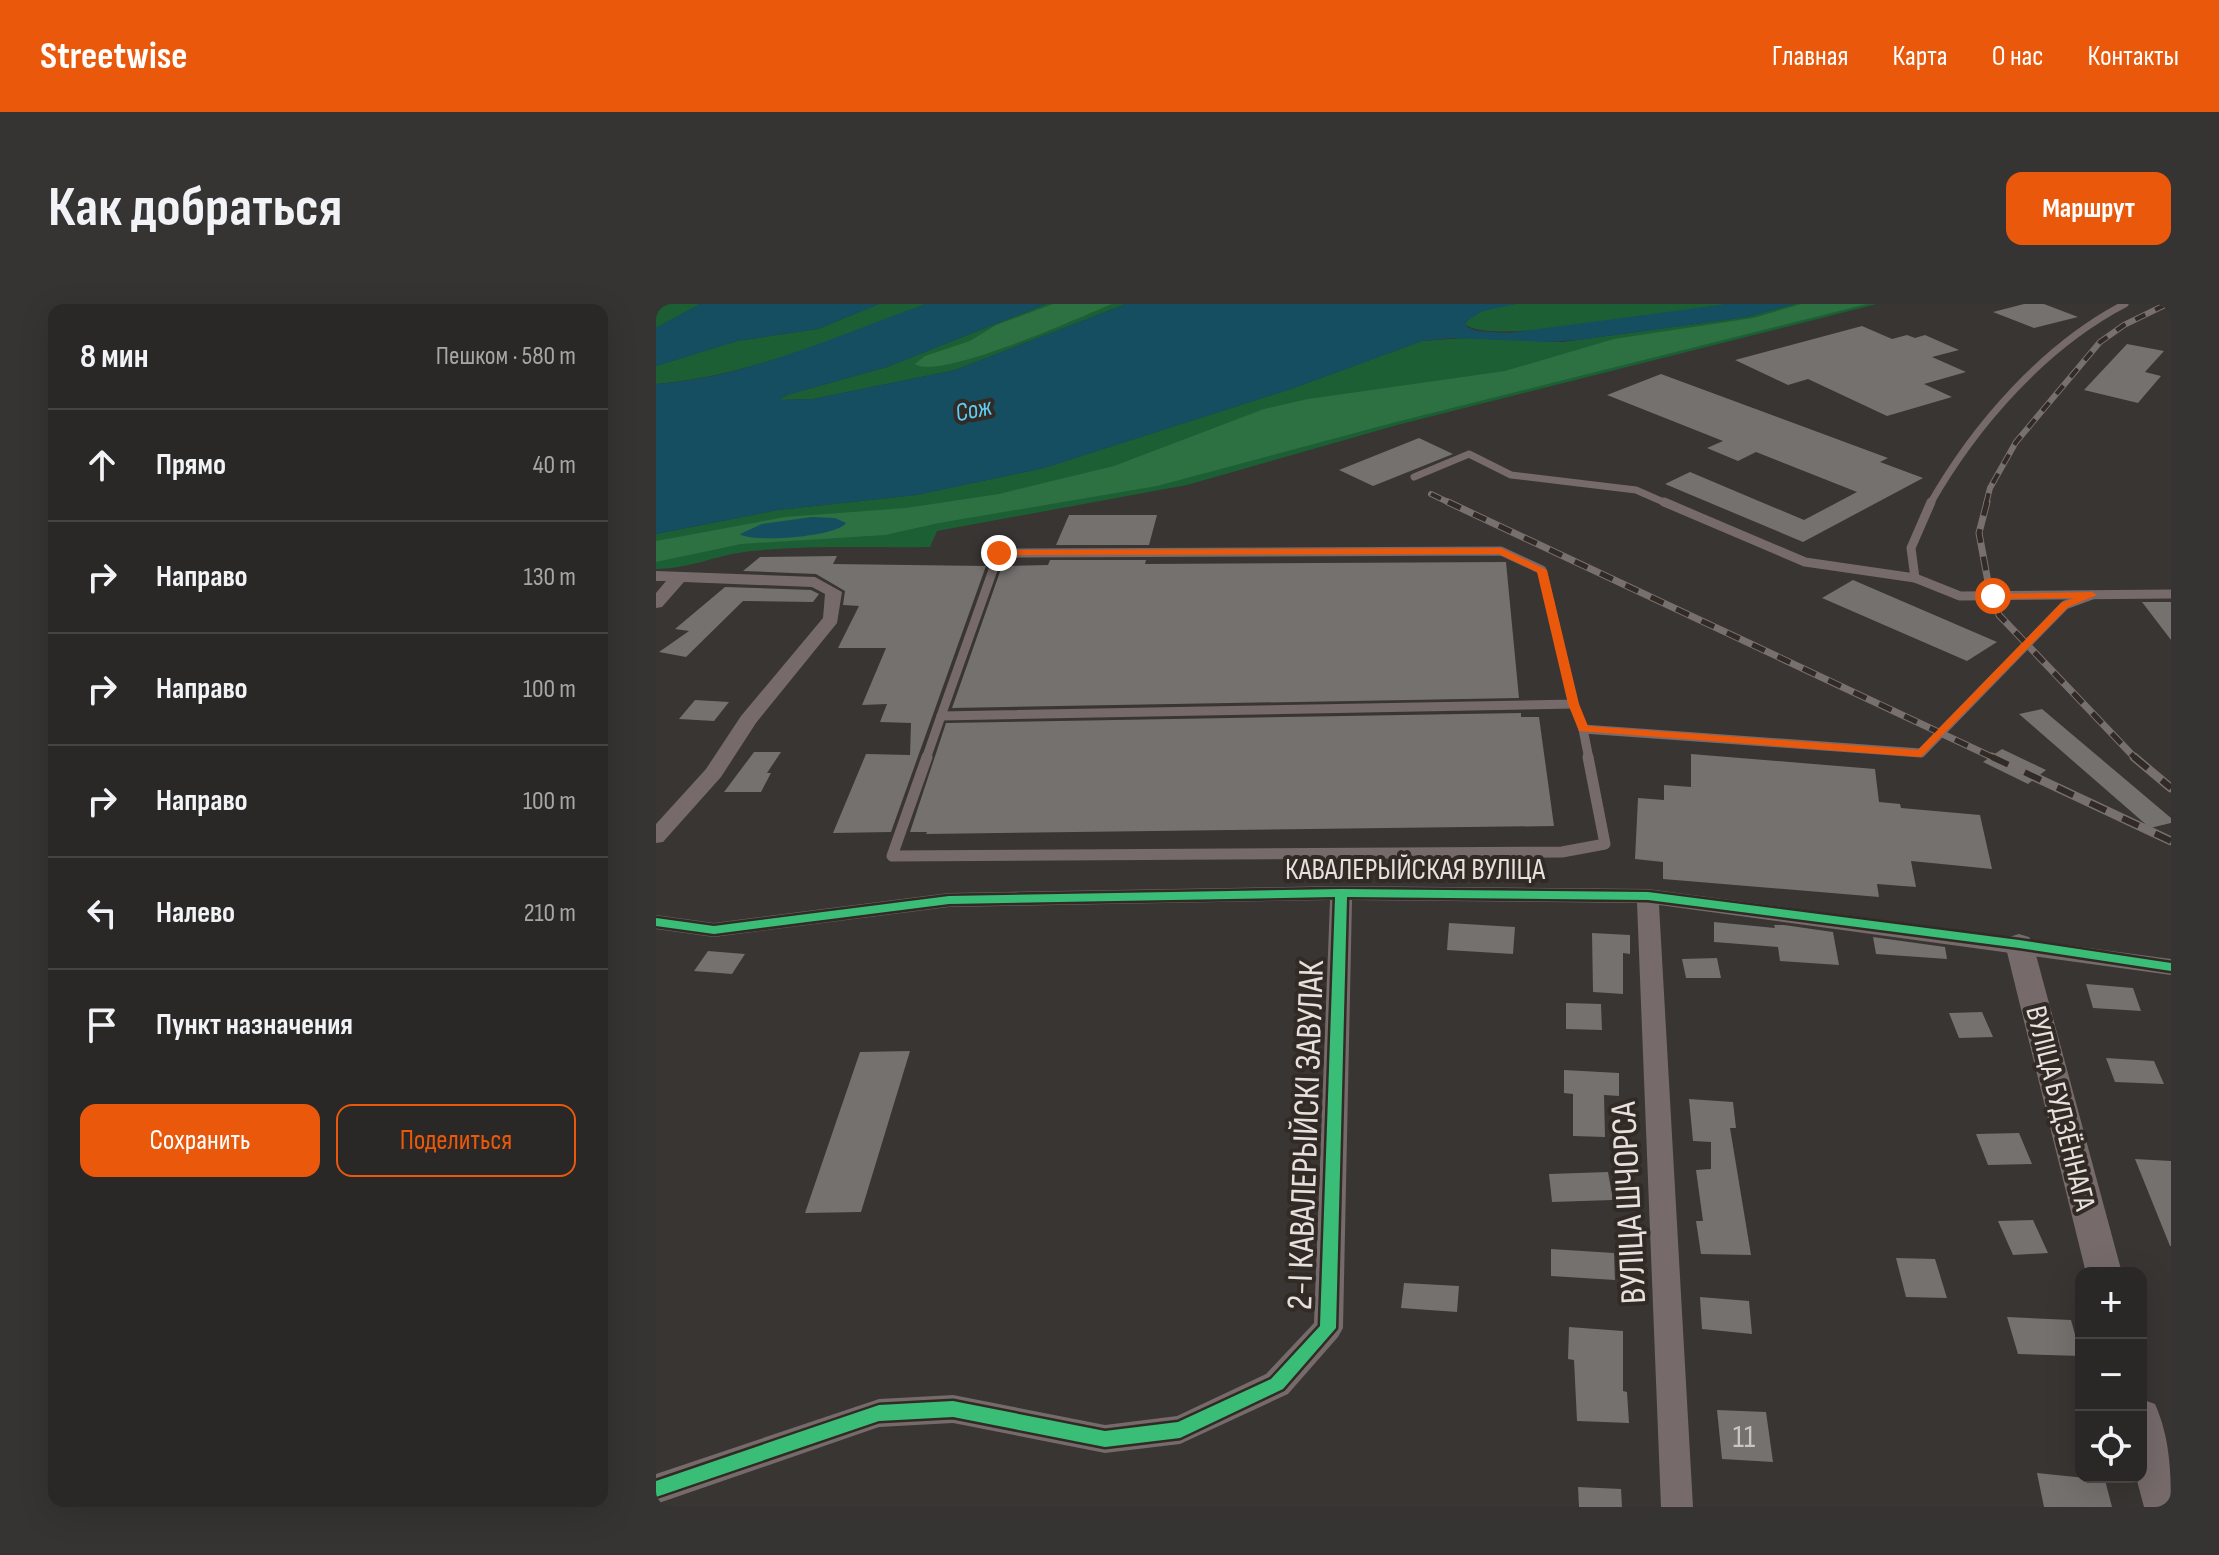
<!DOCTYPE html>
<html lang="ru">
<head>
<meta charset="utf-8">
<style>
  body { margin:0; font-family:"Sofia Sans Condensed",sans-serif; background:#363432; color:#f1f3f6 }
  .controls { position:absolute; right:24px; bottom:24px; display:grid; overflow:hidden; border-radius:16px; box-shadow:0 8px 32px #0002 }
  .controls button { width:72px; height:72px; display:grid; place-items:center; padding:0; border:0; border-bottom:2px solid #464443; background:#2a2826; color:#f1f3f6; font:40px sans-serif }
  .stop { position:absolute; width:24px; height:24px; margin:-18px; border:6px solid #ea580c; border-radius:50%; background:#fff }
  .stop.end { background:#ea580c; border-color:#fff; box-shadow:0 2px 8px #0008 }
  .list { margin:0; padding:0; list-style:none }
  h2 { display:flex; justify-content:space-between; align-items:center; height:104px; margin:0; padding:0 32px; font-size:34px }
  h2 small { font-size:26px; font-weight:400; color:#a5a6a7 }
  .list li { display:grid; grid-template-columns:52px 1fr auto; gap:24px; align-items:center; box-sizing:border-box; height:112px; padding:0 32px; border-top:2px solid #464443 }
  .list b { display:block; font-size:30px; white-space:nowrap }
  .list em { font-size:26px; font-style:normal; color:#a5a6a7 }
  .actions { display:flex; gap:16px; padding:24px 32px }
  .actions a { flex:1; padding:18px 0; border:2px solid #ea580c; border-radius:16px; text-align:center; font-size:28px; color:#ea580c }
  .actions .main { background:#ea580c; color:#fff }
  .icon { flex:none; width:44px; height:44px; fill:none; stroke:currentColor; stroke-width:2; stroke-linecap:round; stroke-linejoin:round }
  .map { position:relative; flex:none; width:1515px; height:1203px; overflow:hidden; border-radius:16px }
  header { display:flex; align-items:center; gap:48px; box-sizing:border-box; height:112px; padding:0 40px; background:#ea580c; color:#fff }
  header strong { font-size:38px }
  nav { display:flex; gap:44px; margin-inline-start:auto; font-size:28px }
  .intro { display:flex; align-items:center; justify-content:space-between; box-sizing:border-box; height:192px; padding:0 48px }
  h1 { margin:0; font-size:56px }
  .button { padding:20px 36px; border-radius:16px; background:#ea580c; color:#fff; font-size:28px; font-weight:700 }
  main { display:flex; gap:48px; padding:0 48px }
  aside { flex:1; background:#2a2826; border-radius:16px; box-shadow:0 8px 32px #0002 }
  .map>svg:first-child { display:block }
  .green { fill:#1d5f34 }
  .forest { fill:#2d7042 }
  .water { fill:#154e60 }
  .building { fill:#74716e }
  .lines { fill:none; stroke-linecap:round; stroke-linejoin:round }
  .service-far2 { stroke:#766a6a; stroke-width:7 }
  .service-far1 { stroke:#766a6a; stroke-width:9 }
  .service { stroke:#766a6a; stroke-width:11 }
  .minor { fill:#766a6a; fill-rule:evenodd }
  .tertiary { fill:#766a6a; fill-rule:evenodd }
  .rail-far2-casing { stroke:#78706f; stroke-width:6 }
  .rail-far1-casing { stroke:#78706f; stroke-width:7 }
  .rail-casing { stroke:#78706f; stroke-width:9 }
  .rail-far2 { stroke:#312a25; stroke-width:4; stroke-dasharray:11; stroke-linecap:butt }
  .rail-far1 { stroke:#312a25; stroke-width:5; stroke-dasharray:14; stroke-linecap:butt }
  .rail { stroke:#312a25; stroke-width:6; stroke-dasharray:18; stroke-linecap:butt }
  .cycleway-casing { stroke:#312a25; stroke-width:5 }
  .cycleway { fill:#3abd76; fill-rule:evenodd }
  .route { fill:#ea580c }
  .labels { text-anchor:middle; stroke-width:8; stroke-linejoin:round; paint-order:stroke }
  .far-water-label { font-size:26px; font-style:italic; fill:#5ecef5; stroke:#312a25 }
  .street-label { font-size:30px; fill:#e6e1de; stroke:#312a25 }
  .near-number-label { font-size:32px; fill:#cac5c2 }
  .near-street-label { font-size:36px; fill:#e6e1de; stroke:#312a25 }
</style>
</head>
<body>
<header>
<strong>Streetwise</strong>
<nav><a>Главная</a><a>Карта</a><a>О нас</a><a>Контакты</a></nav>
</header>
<div class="intro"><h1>Как добраться</h1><a class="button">Маршрут</a></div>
<main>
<aside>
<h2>8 мин<small>Пешком · 580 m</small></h2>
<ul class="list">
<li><svg class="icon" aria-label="ahead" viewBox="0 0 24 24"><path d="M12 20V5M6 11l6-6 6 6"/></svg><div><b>Прямо</b></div><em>40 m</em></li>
<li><svg class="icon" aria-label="right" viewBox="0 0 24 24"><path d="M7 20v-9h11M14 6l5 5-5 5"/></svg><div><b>Направо</b></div><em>130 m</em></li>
<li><svg class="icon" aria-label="right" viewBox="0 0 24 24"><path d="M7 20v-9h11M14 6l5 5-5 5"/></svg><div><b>Направо</b></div><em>100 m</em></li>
<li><svg class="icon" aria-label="right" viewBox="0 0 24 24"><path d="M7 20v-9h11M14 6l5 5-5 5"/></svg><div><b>Направо</b></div><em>100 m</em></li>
<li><svg class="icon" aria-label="left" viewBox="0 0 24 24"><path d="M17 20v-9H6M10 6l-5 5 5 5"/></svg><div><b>Налево</b></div><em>210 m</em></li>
<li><svg class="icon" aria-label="arrive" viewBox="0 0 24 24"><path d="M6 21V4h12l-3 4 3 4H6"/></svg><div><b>Пункт назначения</b></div></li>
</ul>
<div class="actions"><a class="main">Сохранить</a><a>Поделиться</a></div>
</aside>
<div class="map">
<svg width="1515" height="1203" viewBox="0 0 1515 1203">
  <rect width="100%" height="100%" fill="#383532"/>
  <!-- green -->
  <g class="green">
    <polygon points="0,0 44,0 0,24"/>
    <path d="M223,0H270C181,33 95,72 0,80V62L81,37L162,25Z"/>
    <polygon points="390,0 470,0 299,66 157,95 123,96 131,91 231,63"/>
    <path d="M859,0H1071C1030,6 832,43 809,20C817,6 843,3 859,0Z"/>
    <path d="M1139,0H1221L745,120L531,181L281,227L274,243C215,244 154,241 96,247C62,250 34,265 0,265V230L122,206L260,191L388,164L635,85L766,37L808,34L907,38L1091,13Z"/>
  </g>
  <!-- forest -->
  <g class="forest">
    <path d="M397,0H456C424,13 284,77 259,60L269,52L314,37L340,21Z"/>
    <polygon points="1145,0 1211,0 740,118 501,182 283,219 229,231 85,240 0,258 0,237 129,213 250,204 343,190 458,162 608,105 652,95 849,67 958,35 1097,14"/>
  </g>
  <!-- water -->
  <g class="water">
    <polygon points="44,0 223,0 162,25 81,37 0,62 0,24"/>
    <path d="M270,0H390L231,63L131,91L123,96L157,95L299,66L470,0H859L827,7L809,18L811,23L821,27L853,29L1071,0H1139L1091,13L922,36L891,38L797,34L766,37L635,85L388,164L260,191L122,206L0,230V80C96,73 180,31 270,0Z"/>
    <path d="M156,213L179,214L190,219C181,233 95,239 84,230L106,220Z"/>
  </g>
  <!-- building -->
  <g class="building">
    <polygon points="1368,0 1388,0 1422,13 1378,24 1337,8"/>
    <polygon points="1206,22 1236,35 1251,31 1259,34 1269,31 1303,46 1276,53 1310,68 1268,80 1296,93 1231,112 1152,75 1132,81 1079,56"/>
    <polygon points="1471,40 1508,47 1489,68 1505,72 1482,99 1428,86"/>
    <polygon points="1005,70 1232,154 1224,158 1267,174 1147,238 1009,180 1034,168 1148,216 1201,188 1100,148 1082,157 1051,144 1067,137 951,91"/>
    <polygon points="763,134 797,150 717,182 683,166"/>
    <polygon points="413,211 501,211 493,241 400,241"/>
    <polygon points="181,252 177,260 330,262 235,528 177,529 210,450 254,451 255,419 224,418 231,400 206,401 230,344 182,344 203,302 187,301 189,287 160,270 87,267 104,253"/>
    <polygon points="394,256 490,256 489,260 850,258 863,394 296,404 346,262 392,261"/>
    <polygon points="1197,276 1341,338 1311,357 1166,294"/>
    <polygon points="69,283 155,286 163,290 157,298 87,297 30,353 3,348 33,327 19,325"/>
    <polygon points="1486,298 1515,298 1515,336"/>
    <polygon points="39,396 73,398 58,417 23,415"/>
    <polygon points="1386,405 1515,514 1515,519 1494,524 1363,410"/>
    <polygon points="865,409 865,413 883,413 898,522 270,530 271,528 254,528 290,419"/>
    <polygon points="1346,445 1390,466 1372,480 1327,458"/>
    <polygon points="98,448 125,448 111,469 115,469 105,488 68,488"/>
    <polygon points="1035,450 1219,465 1223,498 1244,500 1245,504 1324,511 1336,565 1255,557 1260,583 1221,580 1223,593 1007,575 1007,558 979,555 982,494 1008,496 1008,481 1035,483"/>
    <polygon points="1058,618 1119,624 1118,621 1128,621 1177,628 1183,661 1124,657 1122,643 1058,638"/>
    <polygon points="793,619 859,623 857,650 791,646"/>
    <polygon points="936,629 974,631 974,650 967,649 967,690 937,688"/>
    <polygon points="1217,633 1289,643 1291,655 1220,650"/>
    <polygon points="52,647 89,650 76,670 38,667"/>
    <polygon points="1061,654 1065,674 1030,674 1026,655"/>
    <polygon points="1430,680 1477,684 1485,707 1437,704"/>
    <polygon points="910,699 945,700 946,726 910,725"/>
    <polygon points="1326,708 1337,733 1303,734 1293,709"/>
    <polygon points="254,747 205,908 149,909 204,748"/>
    <polygon points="1450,754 1498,757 1508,780 1459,778"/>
    <polygon points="908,766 963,769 963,792 948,791 949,833 917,832 917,790 908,789"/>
    <polygon points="1033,795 1077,798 1080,824 1074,824 1095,951 1045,950 1040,917 1047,917 1040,866 1055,865 1055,838 1037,837"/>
    <polygon points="1363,829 1376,860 1332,861 1320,830"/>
    <polygon points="1479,855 1515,857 1515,942 1514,942"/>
    <polygon points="952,868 957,896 896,898 893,870"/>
    <polygon points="1377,916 1392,949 1357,951 1342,917"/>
    <polygon points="895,945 958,949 959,976 895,972"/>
    <polygon points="1240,954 1279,955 1291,994 1250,993"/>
    <polygon points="748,979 803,982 801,1008 745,1004"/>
    <polygon points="1044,993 1093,997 1096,1030 1046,1025"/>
    <polygon points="1351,1013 1415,1016 1425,1052 1362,1050"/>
    <polygon points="913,1023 967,1027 967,1087 971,1088 973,1119 921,1117 918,1056 912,1055"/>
    <polygon points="1061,1106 1110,1108 1117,1158 1066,1155"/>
    <polygon points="1381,1169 1449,1176 1456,1203 1388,1203"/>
    <polygon points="922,1183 965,1185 966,1203 923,1203"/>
  </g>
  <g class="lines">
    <!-- service-far2 -->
    <g class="service-far2">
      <polyline points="758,173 813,150 855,171 980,186 1012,200"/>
      <path d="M1274,200C1319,121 1388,42 1469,0"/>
    </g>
    <!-- service-far1 -->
    <g class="service-far1">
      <polyline points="1008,198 1149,258 1259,274"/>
      <polyline points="1275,198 1255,244 1259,274 1304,292 1515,290"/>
      <polygon points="845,247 886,266 918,400 285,412 343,249"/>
      <polyline points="918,400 927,425"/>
      <polyline points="270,455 285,412"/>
      <polyline points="933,455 927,425 1265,449 1409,301 1436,291"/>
    </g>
    <!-- service -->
    <polyline class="service" points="271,453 236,552 906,548 949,540 932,453"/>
    <!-- minor -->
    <g class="minor">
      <polygon points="0,267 159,273 186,288 181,319 100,419 65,473 7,538 0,539 0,520 50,465 85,412 167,314 169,290 156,283 28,278 6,303 0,304 0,289 10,277 0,277"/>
      <polygon points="685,582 992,585 1515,655 1515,671 1003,601 1037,1203 1005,1203 981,599 696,596 687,1024 682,1033 632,1090 524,1140 449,1149 297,1119 223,1123 0,1200 0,1170 223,1095 297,1091 449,1121 521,1112 610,1070 658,1019 674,596 293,603 58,633 0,625 0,611 58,619 293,589"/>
    </g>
    <!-- tertiary -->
    <g class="tertiary">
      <polygon points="1363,630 1373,633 1377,640 1466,969 1430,969 1349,640 1353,633"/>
      <path d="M1485,1095L1499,1100C1514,1134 1515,1167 1515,1203H1488L1480,1173H1485Z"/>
    </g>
    <defs>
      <g id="rail-far2">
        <polyline points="775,190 796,200"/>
        <polyline points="1330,200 1334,184 1360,138 1444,38 1468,21 1511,0"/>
      </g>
      <g id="rail-far1">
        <polyline points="792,198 1340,455"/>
        <polyline points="1331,198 1323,229 1332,278 1343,311 1480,455"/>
      </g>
      <g id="rail">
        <polyline points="1336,453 1515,537"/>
        <polyline points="1478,453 1515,484"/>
      </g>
    </defs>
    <!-- rail-far2 casing -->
    <use href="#rail-far2" class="rail-far2-casing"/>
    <!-- rail-far1 casing -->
    <use href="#rail-far1" class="rail-far1-casing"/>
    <!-- rail casing -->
    <use href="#rail" class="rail-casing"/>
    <!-- rail-far2 -->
    <use href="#rail-far2" class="rail-far2"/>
    <!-- rail-far1 -->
    <use href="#rail-far1" class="rail-far1"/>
    <!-- rail -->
    <use href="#rail" class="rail"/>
    <defs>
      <polygon id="cycleway" points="685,585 992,588 1363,636 1515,659 1515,667 1363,644 992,596 691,593 680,1024 627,1085 524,1134 449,1143 297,1113 223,1117 0,1193 0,1177 223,1101 297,1097 449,1127 522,1118 615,1075 664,1022 679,593 293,600 58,630 0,622 0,614 58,622 293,592"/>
    </defs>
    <!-- cycleway casing -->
    <use href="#cycleway" class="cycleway-casing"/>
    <!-- cycleway -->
    <use href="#cycleway" class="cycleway"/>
  </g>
  <!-- route -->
  <polygon class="route" points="845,244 891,266 923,400 932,422 1262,446 1405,299 1418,294 1337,295 1333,290 1436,288 1441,291 1412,303 1265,453 923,427 912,400 881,268 843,250 343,251 338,249 343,246"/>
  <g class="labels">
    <!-- far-water labels -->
    <g class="far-water-label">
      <text transform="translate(317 105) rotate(-12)" y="9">Сож</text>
    </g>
    <!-- street labels -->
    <g class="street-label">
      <text x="759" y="575">КАВАЛЕРЫЙСКАЯ ВУЛІЦА</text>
      <text transform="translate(1405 804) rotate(76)" y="10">ВУЛІЦА БУДЗЁННАГА</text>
    </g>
    <!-- near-number labels -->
    <g class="near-number-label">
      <text x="1088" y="1143">11</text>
    </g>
    <!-- near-street labels -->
    <g class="near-street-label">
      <text transform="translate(648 831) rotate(-88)" y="13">2-І КАВАЛЕРЫЙСКІ ЗАВУЛАК</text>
      <text transform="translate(971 899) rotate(-93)" y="13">ВУЛІЦА ШЧОРСА</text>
    </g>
  </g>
</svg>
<div class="controls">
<button>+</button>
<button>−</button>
<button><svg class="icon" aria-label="locate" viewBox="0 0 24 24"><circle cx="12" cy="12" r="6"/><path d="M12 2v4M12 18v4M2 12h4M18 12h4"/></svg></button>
</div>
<div class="stop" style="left:1337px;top:292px"></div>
<div class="stop end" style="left:343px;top:249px"></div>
</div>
</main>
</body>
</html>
